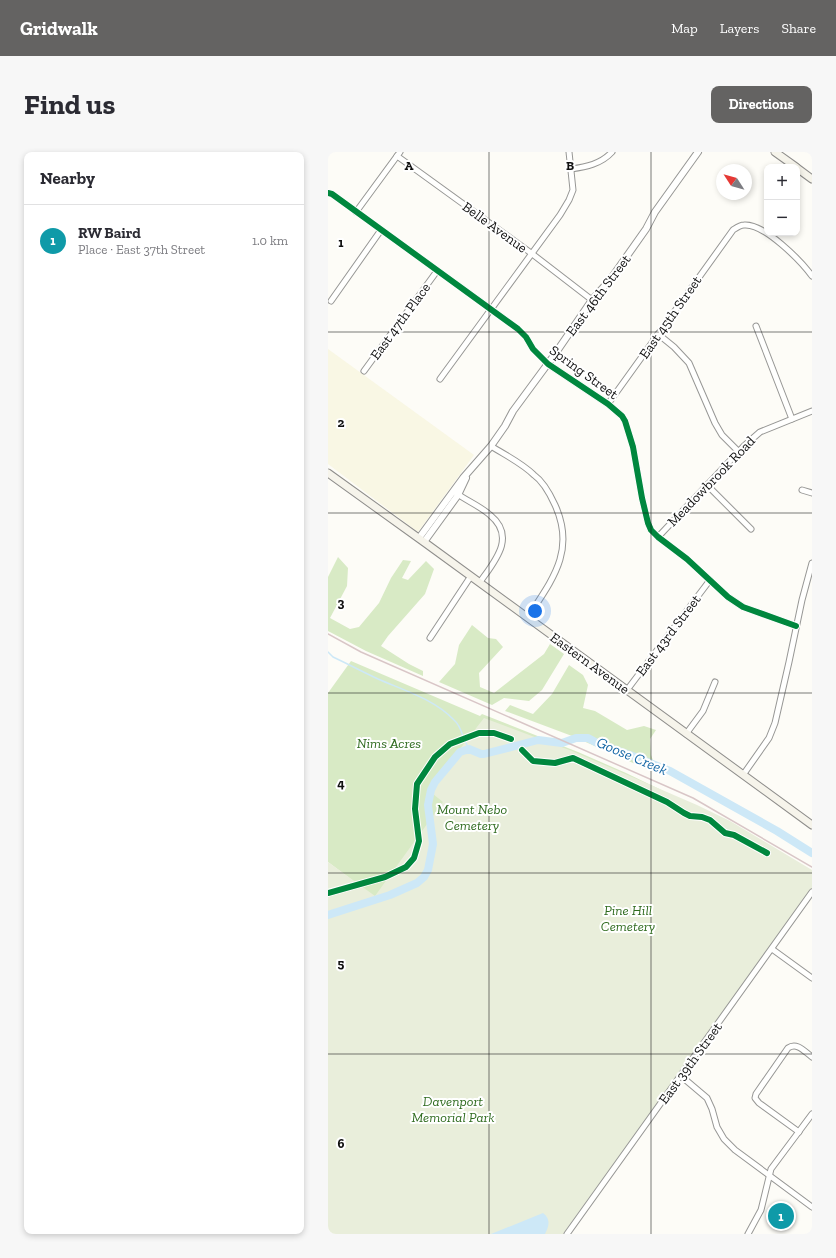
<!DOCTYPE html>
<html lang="en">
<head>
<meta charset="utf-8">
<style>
  body { margin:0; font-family:"Zilla Slab",serif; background:#f7f7f7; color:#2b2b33 }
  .controls { position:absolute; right:12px; top:12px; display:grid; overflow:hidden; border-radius:8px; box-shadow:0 2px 6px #0003 }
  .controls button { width:36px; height:36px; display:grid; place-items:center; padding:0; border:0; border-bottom:1px solid #e1e1e2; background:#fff; color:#2b2b33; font:20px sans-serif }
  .compass { position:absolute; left:388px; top:12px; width:36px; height:36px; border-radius:50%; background:#fff; box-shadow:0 2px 6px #0003; rotate:306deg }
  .you { position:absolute; left:207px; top:459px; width:14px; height:14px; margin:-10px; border:3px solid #fff; border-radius:50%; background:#1a73e8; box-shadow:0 0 0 6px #1a73e833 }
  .badge { display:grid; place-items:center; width:26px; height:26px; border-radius:50%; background:#646362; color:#fff; font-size:13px; font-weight:700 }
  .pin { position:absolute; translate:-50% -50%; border:2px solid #fff; box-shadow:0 1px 4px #0006 }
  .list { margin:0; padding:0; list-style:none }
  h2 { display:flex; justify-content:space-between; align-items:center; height:52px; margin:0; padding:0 16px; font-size:17px }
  h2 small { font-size:13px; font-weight:400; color:#7c7c81 }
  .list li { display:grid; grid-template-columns:26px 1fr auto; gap:12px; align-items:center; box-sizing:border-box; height:72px; padding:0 16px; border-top:1px solid #e1e1e2 }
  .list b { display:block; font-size:15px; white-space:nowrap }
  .list p { margin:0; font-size:13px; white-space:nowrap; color:#7c7c81 }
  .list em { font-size:13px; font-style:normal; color:#7c7c81 }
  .map { position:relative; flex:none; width:484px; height:1082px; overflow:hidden; border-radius:8px }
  header { display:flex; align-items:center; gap:24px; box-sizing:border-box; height:56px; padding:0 20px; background:#646362; color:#fff }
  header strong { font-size:19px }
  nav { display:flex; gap:22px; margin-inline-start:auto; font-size:14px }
  .intro { display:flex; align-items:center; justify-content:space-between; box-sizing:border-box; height:96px; padding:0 24px }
  h1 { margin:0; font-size:28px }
  .button { padding:10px 18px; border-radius:8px; background:#646362; color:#fff; font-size:14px; font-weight:700 }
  main { display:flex; gap:24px; padding:0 24px }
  aside { flex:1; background:#fff; border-radius:8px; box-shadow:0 2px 6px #0003 }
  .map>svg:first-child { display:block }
  .farmland { fill:#f9f7e4 }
  .forest { fill:#d8eac5 }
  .cemetery { fill:#e9eedb }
  .water { fill:#cde8f7 }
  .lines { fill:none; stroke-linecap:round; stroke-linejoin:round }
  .stream { stroke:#cde8f7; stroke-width:1.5 }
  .river { stroke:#cde8f7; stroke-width:8 }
  .minor-casing { stroke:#979795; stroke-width:7 }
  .tertiary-casing { stroke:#979795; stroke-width:8 }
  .secondary-casing { stroke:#8e8d8b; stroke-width:9 }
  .minor { stroke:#fffffe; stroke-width:5 }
  .tertiary { stroke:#fffffe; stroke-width:6 }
  .secondary { stroke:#f6f4eb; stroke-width:7 }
  .rail { stroke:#d9c6c7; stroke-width:1.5 }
  .cycleway-casing { stroke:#fff; stroke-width:8 }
  .cycleway { stroke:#00873e; stroke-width:6 }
  .grid { fill:none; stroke:#111; stroke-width:1; stroke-opacity:0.55 }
  .labels { text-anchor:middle; stroke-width:4; stroke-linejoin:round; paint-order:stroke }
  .street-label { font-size:14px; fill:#111; stroke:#fff }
  .park-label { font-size:14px; font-style:italic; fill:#2f6b1f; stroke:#fff }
  .water-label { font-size:15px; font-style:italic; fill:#1768a6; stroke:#fff }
  .grid-label { font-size:13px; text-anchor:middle; font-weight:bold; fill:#111; stroke:#fff; stroke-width:4; stroke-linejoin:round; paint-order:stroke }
</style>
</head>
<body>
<header>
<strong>Gridwalk</strong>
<nav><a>Map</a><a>Layers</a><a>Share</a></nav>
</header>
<div class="intro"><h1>Find us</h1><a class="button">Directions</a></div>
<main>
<aside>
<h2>Nearby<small></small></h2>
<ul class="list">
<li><span class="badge" style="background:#0f9aa8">1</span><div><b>RW Baird</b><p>Place · East 37th Street</p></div><em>1.0 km</em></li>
</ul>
</aside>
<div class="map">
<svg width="484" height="1082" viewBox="0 0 484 1082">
  <rect width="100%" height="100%" fill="#fdfcf7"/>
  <!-- farmland -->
  <polygon class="farmland" points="0,197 146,303 90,380 0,312"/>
  <!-- forest -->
  <g class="forest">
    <polygon points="10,405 20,416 19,434 2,466 22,477 31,475 51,451 63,426 75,408 83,409 74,426 80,428 98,409 106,417 97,442 60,484 53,494 81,512 95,519 95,524 38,499 0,479 0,425"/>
    <polygon points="144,473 160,486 168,487 175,495 151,521 152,535 166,541 216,502 222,492 236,502 214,538 201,549 176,546 164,553 111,530 127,512 131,493"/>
    <polygon points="23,509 152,564 154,562 250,600 298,621 352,647 105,748 0,745 36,737 0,710 0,541"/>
    <polygon points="241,513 255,523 260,533 255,556 267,559 299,578 316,574 328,578 322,587 323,603 330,622 244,584 177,559 182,553 205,562 224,542"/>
  </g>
  <!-- cemetery -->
  <polygon class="cemetery" points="156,566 244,599 369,653 402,669 484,718 484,737 235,1082 0,1082 0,710 47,744 115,650 100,638"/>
  <!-- water -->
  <path class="water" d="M215,1061C223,1067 221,1074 217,1082H163Z"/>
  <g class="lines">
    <!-- stream -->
    <g class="stream">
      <path d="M0,500L5,505C20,512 35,520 50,527C75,538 106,547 126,568C131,572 133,578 135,584"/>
      <polyline points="137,589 141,597"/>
    </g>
    <!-- river -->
    <polyline class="river" points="0,763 62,743 89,731 96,725 100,718 105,692 100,653 103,638 107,630 132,600 141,597 153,602 156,602 210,588 234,591 248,586 260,586 271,592 302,603 342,619 449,679 484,701"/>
    <defs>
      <g id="minor">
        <polyline points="69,4 203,101 264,148"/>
        <path d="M243,17C258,15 273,12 284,0"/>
        <polyline points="0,41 4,42 190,177 198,185 205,197 220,212 280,252 294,264 297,269 305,295 314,346 320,371 323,378 330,385 359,407 400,445 415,455 468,474"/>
        <polyline points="28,60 72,0"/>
        <polyline points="3,149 53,78"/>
        <polyline points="428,174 464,267"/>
        <polyline points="330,182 346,195 361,211 387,271 394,283 411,300"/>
        <polyline points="36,219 109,119"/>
        <polyline points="112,227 232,63 241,48 245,38 241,0"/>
        <path d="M280,252L405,78C408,76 412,73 416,73C436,71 473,109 484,124"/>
        <path d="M163,294C177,303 194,311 206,323C216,330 222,342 227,353C248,399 224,428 200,465"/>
        <polyline points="379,333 423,377"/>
        <polyline points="474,338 484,341"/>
        <path d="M128,341C139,349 152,354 162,363C189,385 166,410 152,430"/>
        <polyline points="330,385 416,294 432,280 484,259"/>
        <polyline points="102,486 143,424"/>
        <polyline points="299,538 382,428"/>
        <polyline points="358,582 375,559 387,530"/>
        <polyline points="415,623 441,586 447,571 461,510 474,448 484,411"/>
        <polyline points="444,797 484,826"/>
        <polyline points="353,924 379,946 384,957 389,975 396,987 407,998 484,1055"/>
        <path d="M471,980L431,951L427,946L428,942L460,896C469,890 476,899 484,905"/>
        <polyline points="239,1082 484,740"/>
        <polyline points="420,1082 433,1058 443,1017 484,962"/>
      </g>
      <g id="tertiary">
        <polyline points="91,386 135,326 163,294 177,274 185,259 227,202 264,148 282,128 318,77 327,60 370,0"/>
        <polyline points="96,390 130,343 138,326"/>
      </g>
      <g id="secondary">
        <polyline points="447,0 468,15"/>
        <polyline points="469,16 484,27"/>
        <polyline points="0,321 96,390 484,673"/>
      </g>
    </defs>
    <!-- minor casing -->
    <use href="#minor" class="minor-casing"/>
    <!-- tertiary casing -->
    <use href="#tertiary" class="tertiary-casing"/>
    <!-- secondary casing -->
    <use href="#secondary" class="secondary-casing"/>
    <!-- minor -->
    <use href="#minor" class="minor"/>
    <!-- tertiary -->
    <use href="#tertiary" class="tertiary"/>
    <!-- secondary -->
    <use href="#secondary" class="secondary"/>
    <!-- rail -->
    <polyline class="rail" points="0,482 33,500 365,646 484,715"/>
    <defs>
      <g id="cycleway">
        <polyline points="0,41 4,42 190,177 198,185 205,197 220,212 280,252 294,264 297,269 305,295 314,346 320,371 323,378 330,385 359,407 400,445 415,455 468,474"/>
        <polyline points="194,598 205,609 227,611 245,606 339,650 356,661 362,664 374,665 382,668 397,681 406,683 439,701"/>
        <polyline points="0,741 57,725 78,715 86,706 91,689 87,657 89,632 107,605 122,592 151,581 166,581 183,587"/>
      </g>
    </defs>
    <!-- cycleway casing -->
    <use href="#cycleway" class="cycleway-casing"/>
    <!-- cycleway -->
    <use href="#cycleway" class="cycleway"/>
  </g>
  <!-- grid -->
  <path class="grid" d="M161,0V1082M323,0V1082M0,180H484M0,361H484M0,541H484M0,721H484M0,902H484"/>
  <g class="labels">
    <!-- street labels -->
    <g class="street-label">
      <text transform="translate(167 75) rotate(36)" y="5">Belle Avenue</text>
      <text transform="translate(270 143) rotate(-53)" y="5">East 46th Street</text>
      <text transform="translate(342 165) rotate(-55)" y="5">East 45th Street</text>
      <text transform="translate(72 169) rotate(-54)" y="5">East 47th Place</text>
      <text transform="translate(256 220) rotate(36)" y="5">Spring Street</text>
      <text transform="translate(383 329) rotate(-46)" y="5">Meadowbrook Road</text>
      <text transform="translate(340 483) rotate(-53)" y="5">East 43rd Street</text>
      <text transform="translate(262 511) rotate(36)" y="5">Eastern Avenue</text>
      <text transform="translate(362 911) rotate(-54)" y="5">East 39th Street</text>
    </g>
    <!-- park labels -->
    <g class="park-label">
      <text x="61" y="596">Nims Acres</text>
      <text x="144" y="662">Mount Nebo<tspan x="144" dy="16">Cemetery</tspan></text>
      <text x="300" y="763">Pine Hill<tspan x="300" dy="16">Cemetery</tspan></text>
      <text x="125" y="954">Davenport<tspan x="125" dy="16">Memorial Park</tspan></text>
    </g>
    <!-- water labels -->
    <g class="water-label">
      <text transform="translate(304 604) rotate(23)" y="5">Goose Creek</text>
    </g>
  </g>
  <g class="grid-label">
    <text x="81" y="18">A</text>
    <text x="242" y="18">B</text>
    <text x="13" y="95">1</text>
    <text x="13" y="275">2</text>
    <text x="13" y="455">3</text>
    <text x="13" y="636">4</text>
    <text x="13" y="816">5</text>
    <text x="13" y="996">6</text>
  </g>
</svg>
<div class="controls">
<button>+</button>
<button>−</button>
</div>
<svg class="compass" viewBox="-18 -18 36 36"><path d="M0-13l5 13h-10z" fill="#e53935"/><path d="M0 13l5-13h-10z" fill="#7c7c81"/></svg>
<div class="you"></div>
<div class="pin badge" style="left:453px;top:1064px;background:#0f9aa8">1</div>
</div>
</main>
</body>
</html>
